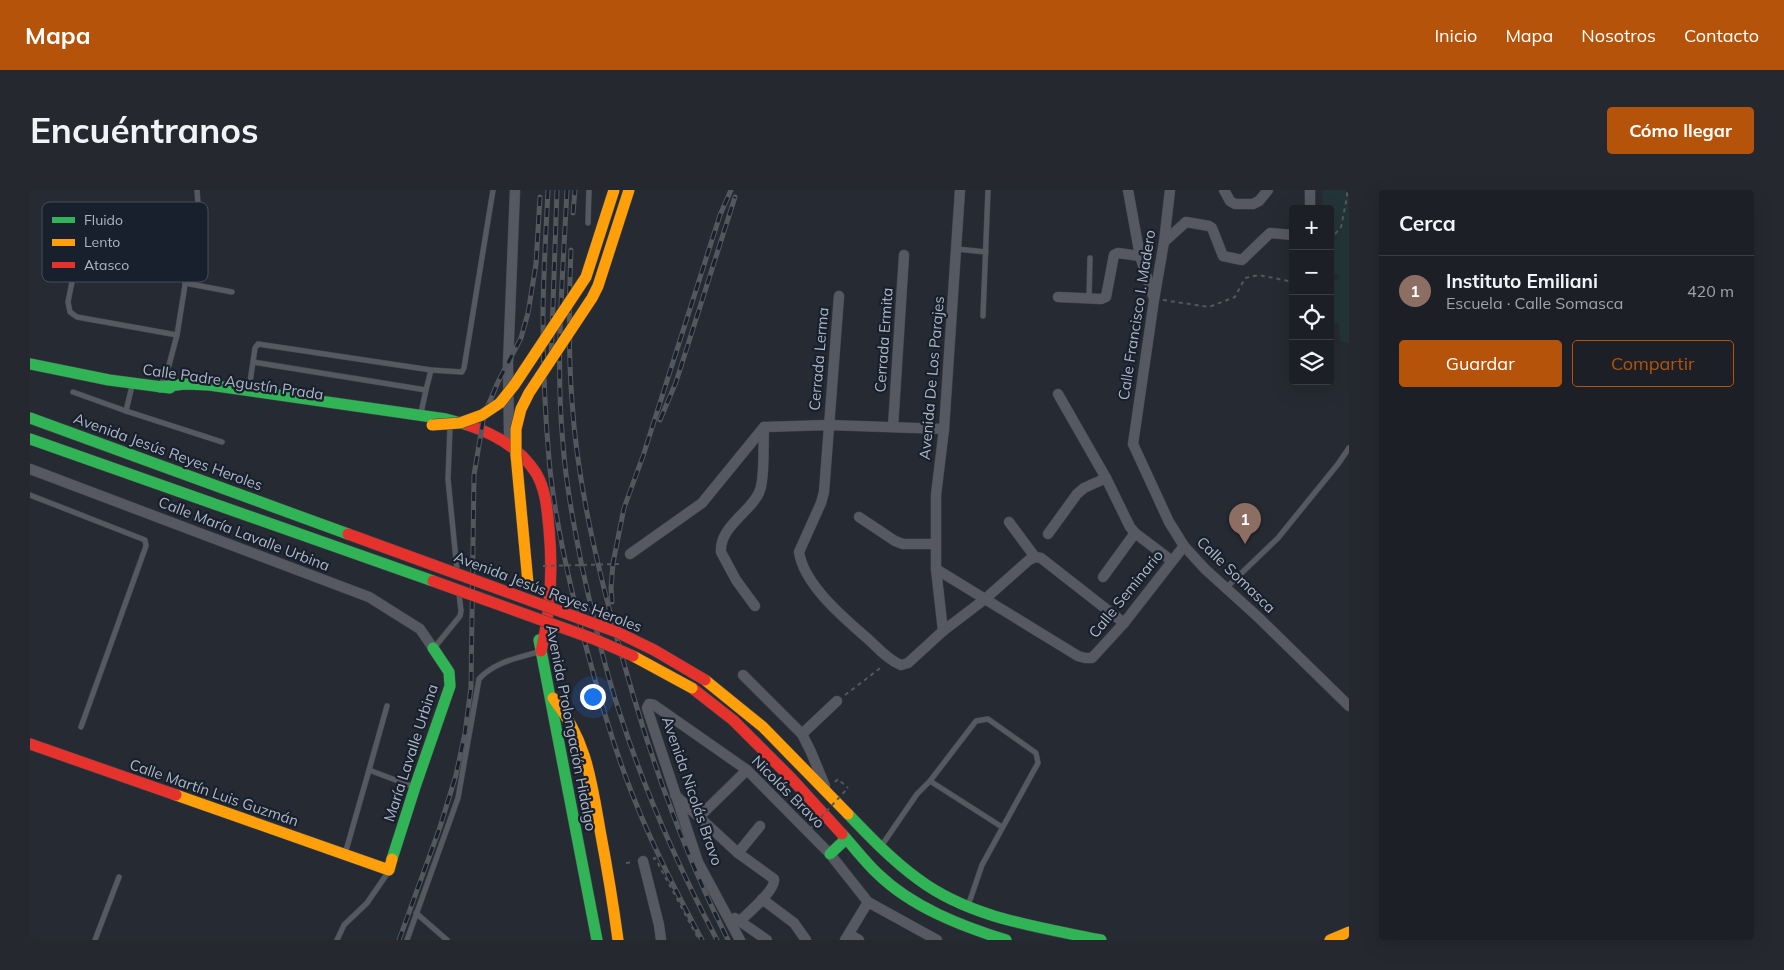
<!DOCTYPE html>
<html lang="es">
<head>
<meta charset="utf-8">
<style>
  body { margin:0; font-family:Mulish,sans-serif; background:#25282e; color:#f1f3f6 }
  .controls { position:absolute; right:15px; top:15px; display:grid; overflow:hidden; border-radius:5px; box-shadow:0 5px 20px #0002 }
  .controls button { width:45px; height:45px; display:grid; place-items:center; padding:0; border:0; border-bottom:1px solid #3a3e43; background:#1c2026; color:#f1f3f6; font:25px sans-serif }
  .you { position:absolute; left:562px; top:506px; width:18px; height:18px; margin:-12px; border:4px solid #fff; border-radius:50%; background:#1a73e8; box-shadow:0 0 0 8px #1a73e833 }
  .badge { display:grid; place-items:center; width:32px; height:32px; border-radius:50%; background:#b45309; color:#fff; font-size:16px; font-weight:700 }
  .pin { position:absolute; translate:-50% -41px; filter:drop-shadow(0 1px 2px #0008) }
  .pin::after { content:''; position:absolute; top:26px; width:18px; height:15px; background:inherit; clip-path:polygon(0 0,100% 0,50% 100%) }
  .list { margin:0; padding:0; list-style:none }
  h2 { display:flex; justify-content:space-between; align-items:center; height:65px; margin:0; padding:0 20px; font-size:21px }
  h2 small { font-size:16px; font-weight:400; color:#a0a3a7 }
  .list li { display:grid; grid-template-columns:32px 1fr auto; gap:15px; align-items:center; box-sizing:border-box; height:70px; padding:0 20px; border-top:1px solid #3a3e43 }
  .list b { display:block; font-size:19px; white-space:nowrap }
  .list p { margin:0; font-size:16px; white-space:nowrap; color:#a0a3a7 }
  .list em { font-size:16px; font-style:normal; color:#a0a3a7 }
  .actions { display:flex; gap:10px; padding:15px 20px }
  .actions a { flex:1; padding:11px 0; border:1px solid #b45309; border-radius:5px; text-align:center; font-size:18px; color:#b45309 }
  .actions .main { background:#b45309; color:#fff }
  .icon { flex:none; width:28px; height:28px; fill:none; stroke:currentColor; stroke-width:2; stroke-linecap:round; stroke-linejoin:round }
  .map { position:relative; flex:none; width:1319px; height:750px; overflow:hidden; border-radius:5px }
  header { display:flex; align-items:center; gap:30px; box-sizing:border-box; height:70px; padding:0 25px; background:#b45309; color:#fff }
  header strong { font-size:24px }
  nav { display:flex; gap:28px; margin-inline-start:auto; font-size:18px }
  .intro { display:flex; align-items:center; justify-content:space-between; box-sizing:border-box; height:120px; padding:0 30px }
  h1 { margin:0; font-size:35px }
  .button { padding:12px 22px; border-radius:5px; background:#b45309; color:#fff; font-size:18px; font-weight:700 }
  main { display:flex; gap:30px; padding:0 30px }
  aside { flex:1; background:#1c2026; border-radius:5px; box-shadow:0 5px 20px #0002 }
  .map>svg:first-child { display:block }
  .green { fill:#233438 }
  .lines { fill:none; stroke-linecap:round; stroke-linejoin:round }
  .lane-casing { stroke:#42454b; stroke-width:6 }
  .street-casing { stroke:#42454b; stroke-width:11 }
  .fast-casing { stroke:#42454b; stroke-width:12 }
  .slow-casing { stroke:#42454b; stroke-width:12 }
  .jam-casing { stroke:#42454b; stroke-width:12 }
  .path { stroke:#53585e; stroke-width:2; stroke-dasharray:4 4; stroke-linecap:butt }
  .lane { stroke:#565961; stroke-width:5 }
  .street { stroke:#565961; stroke-width:10 }
  .fast { stroke:#30b455; stroke-width:11 }
  .slow { stroke:#ff9f0a; stroke-width:11 }
  .jam { stroke:#e5322d; stroke-width:11 }
  .rail-casing { stroke:#54585e; stroke-width:5 }
  .rail { stroke:#19202d; stroke-width:3; stroke-dasharray:9; stroke-linecap:butt }
  .slow-bridge-casing { stroke:#42464e; stroke-width:12; stroke-linecap:butt }
  .jam-bridge-casing { stroke:#42464e; stroke-width:12; stroke-linecap:butt }
  .path-bridge { stroke:#53585e; stroke-width:2; stroke-dasharray:4 4; stroke-linecap:butt }
  .slow-bridge { stroke:#ff9f0a; stroke-width:11 }
  .jam-bridge { stroke:#e5322d; stroke-width:11 }
  .labels { text-anchor:middle; stroke-width:4.5; stroke-linejoin:round; paint-order:stroke }
  .street-label { font-size:15px; fill:#aeb6c5; stroke:#19202d }
  .key { fill:#19202d; stroke:#464d5b; stroke-width:1 }
  .key-label { font-size:14px; fill:#aeb6c5 }
</style>
</head>
<body>
<header>
<strong>Mapa</strong>
<nav><a>Inicio</a><a>Mapa</a><a>Nosotros</a><a>Contacto</a></nav>
</header>
<div class="intro"><h1>Encuéntranos</h1><a class="button">Cómo llegar</a></div>
<main>
<div class="map">
<svg width="1319" height="750" viewBox="0 0 1319 750">
  <rect width="100%" height="100%" fill="#262a32"/>
  <!-- green -->
  <polygon class="green" points="1293,0 1319,0 1319,153 1310,151 1309,133 1300,133 1300,89 1309,90 1309,84 1300,85 1300,19 1291,19"/>
  <g class="lines">
    <defs>
      <g id="lane">
        <polyline points="558,33 559,0"/>
        <polyline points="51,47 38,112 40,122 47,127 147,145"/>
        <polyline points="927,59 956,62"/>
        <polyline points="155,93 202,102"/>
        <polyline points="1059,108 1060,68"/>
        <polyline points="953,126 958,0"/>
        <polyline points="223,172 396,200 401,180"/>
        <polyline points="132,193 139,175 147,145 168,14 167,0"/>
        <polyline points="219,199 225,158 228,154 401,180 432,182 434,178 463,0"/>
        <polyline points="43,202 96,221 192,252"/>
        <polyline points="96,221 102,196"/>
        <polyline points="391,223 396,200"/>
        <polyline points="420,237 418,289 427,380"/>
        <polyline points="0,305 115,350 116,356 51,537"/>
        <polyline points="1196,398 1248,348 1308,274 1319,258"/>
        <polyline points="404,458 430,426 431,421 429,403"/>
        <polyline points="357,516 339,580 384,597"/>
        <polyline points="900,591 972,637"/>
        <polyline points="852,655 887,604 900,591 946,531 958,529 1006,563 1008,573 952,675 939,713"/>
        <polyline points="315,664 339,580"/>
        <polyline points="386,723 417,750"/>
        <polyline points="65,750 89,687"/>
        <polyline points="307,750 314,735 337,713 359,681"/>
        <path d="M377,750L428,608L449,489C464,472 488,468 508,462"/>
      </g>
      <g id="street">
        <polyline points="1098,0 1110,66 1123,106"/>
        <polyline points="1140,0 1134,52 1124,110 1103,254 1139,332 1154,356 1175,379 1228,427 1319,516"/>
        <polyline points="1194,0 1200,11 1205,14 1223,14 1229,11 1238,0"/>
        <polyline points="1280,0 1280,19"/>
        <polyline points="1134,52 1156,32 1179,36 1182,38 1193,66 1212,70 1240,43 1263,45"/>
        <path d="M809,106L794,302L791,313L769,362C774,395 814,428 838,449C848,458 858,470 871,475L878,473L913,441L955,409L999,370L1005,367"/>
        <polyline points="1028,107 1071,109 1076,107 1084,65 1088,63 1110,66"/>
        <polyline points="1028,204 1076,288 1100,337 1105,343 1142,371"/>
        <polyline points="863,237 874,65"/>
        <polyline points="479,244 478,174 485,0"/>
        <polyline points="0,279 339,407 390,439 403,458"/>
        <polyline points="829,327 865,351 873,354 906,354"/>
        <polyline points="979,332 1005,367"/>
        <polyline points="1018,344 1047,304 1054,298 1076,288"/>
        <polyline points="600,364 672,313 734,237 798,235 914,239"/>
        <polyline points="1005,367 1011,368 1094,433"/>
        <polyline points="906,379 1048,466 1055,468 1062,468 1094,433 1154,356"/>
        <polyline points="1073,387 1105,343"/>
        <path d="M725,416L706,390L691,362C689,336 724,320 730,300C735,287 733,252 734,237"/>
        <polyline points="913,441 906,379 906,305 914,239 930,0"/>
        <polyline points="713,485 772,544"/>
        <polyline points="795,596 781,562 772,544 807,511"/>
        <path d="M645,605L708,663L744,689C746,700 718,723 710,731"/>
        <polyline points="670,626 717,580"/>
        <polyline points="708,663 730,636"/>
        <polyline points="613,671 629,735 631,750"/>
        <polyline points="732,709 764,733 776,750"/>
        <polyline points="838,712 907,750"/>
        <polyline points="705,728 737,750"/>
        <polyline points="819,744 829,750"/>
        <polyline points="710,750 668,672 617,518 619,514 624,515 717,580 800,664 838,712"/>
        <polyline points="815,750 838,712"/>
      </g>
      <g id="fast">
        <polyline points="0,174 79,190 140,198"/>
        <polyline points="130,197 155,194 179,195 416,229 438,235"/>
        <polyline points="0,228 318,344"/>
        <polyline points="0,249 403,391"/>
        <polyline points="509,450 567,750"/>
        <path d="M818,624C840,647 862,670 888,689C940,728 1008,737 1071,750"/>
        <path d="M812,644C824,657 835,672 848,684C882,717 931,736 976,750"/>
        <polyline points="800,664 816,649"/>
        <polyline points="362,669 385,597 420,496 419,482 403,458"/>
      </g>
      <g id="slow">
        <polyline points="675,490 733,537 818,624"/>
        <path d="M523,508C557,551 561,589 570,640C577,677 583,713 588,750"/>
        <polyline points="146,605 359,680 362,669"/>
        <polyline points="1300,750 1319,742"/>
      </g>
      <g id="jam">
        <path d="M438,235C465,244 490,258 506,283C516,300 517,319 519,339C523,381 521,420 511,461"/>
        <polyline points="318,344 403,375"/>
        <polyline points="662,498 703,530 761,588 812,644"/>
        <polyline points="0,554 146,605"/>
      </g>
    </defs>
    <!-- lane casing -->
    <use href="#lane" class="lane-casing"/>
    <!-- street casing -->
    <use href="#street" class="street-casing"/>
    <!-- fast casing -->
    <use href="#fast" class="fast-casing"/>
    <!-- slow casing -->
    <use href="#slow" class="slow-casing"/>
    <!-- jam casing -->
    <use href="#jam" class="jam-casing"/>
    <!-- path -->
    <g class="path">
      <polyline points="1300,50 1311,37 1317,7 1317,0"/>
      <polyline points="1133,110 1179,117 1205,107 1215,88 1229,85 1263,92"/>
      <polyline points="815,505 853,476"/>
      <polyline points="805,592 808,589 818,598"/>
      <polyline points="623,669 625,668 669,750"/>
      <polyline points="596,673 604,672"/>
    </g>
    <!-- lane -->
    <use href="#lane" class="lane"/>
    <!-- street -->
    <use href="#street" class="street"/>
    <!-- fast -->
    <use href="#fast" class="fast"/>
    <!-- slow -->
    <use href="#slow" class="slow"/>
    <!-- jam -->
    <use href="#jam" class="jam"/>
    <defs>
      <g id="rail">
        <path d="M518,0C516,43 513,86 513,129C513,175 515,223 519,269C524,326 537,383 551,438C566,494 581,551 603,606C622,655 647,703 672,750"/>
        <path d="M537,0C533,85 525,169 533,254C536,295 544,336 552,377C563,426 574,476 590,524C615,602 649,678 687,750"/>
        <polyline points="543,23 545,0"/>
        <path d="M541,60C539,110 538,161 542,211C547,289 565,366 585,441C614,549 648,651 698,750"/>
        <polyline points="521,171 527,0"/>
        <polyline points="630,230 646,192 705,7"/>
        <polyline points="582,412 581,398 583,373 594,318 613,266 690,25 701,0"/>
        <polyline points="369,750 410,637 426,585 435,543 441,497 444,285 454,225 468,192 491,148 498,123 506,74 510,7"/>
      </g>
    </defs>
    <!-- rail casing -->
    <use href="#rail" class="rail-casing"/>
    <!-- rail -->
    <use href="#rail" class="rail"/>
    <defs>
      <g id="slow-bridge">
        <polyline points="402,235 430,233 452,225 470,213 485,194 556,87 584,0"/>
        <polyline points="498,393 486,265 486,239 491,219 499,203 562,108 568,96 599,0"/>
        <polyline points="603,466 662,498"/>
      </g>
      <g id="jam-bridge">
        <polyline points="403,375 587,442 624,460 675,490"/>
        <polyline points="403,391 564,449 603,466"/>
      </g>
    </defs>
    <!-- slow-bridge casing -->
    <use href="#slow-bridge" class="slow-bridge-casing"/>
    <!-- jam-bridge casing -->
    <use href="#jam-bridge" class="jam-bridge-casing"/>
    <!-- path-bridge -->
    <g class="path-bridge">
      <polyline points="513,376 591,374"/>
      <polyline points="780,639 818,598"/>
    </g>
    <!-- slow-bridge -->
    <use href="#slow-bridge" class="slow-bridge"/>
    <!-- jam-bridge -->
    <use href="#jam-bridge" class="jam-bridge"/>
  </g>
  <g class="labels">
    <!-- street labels -->
    <g class="street-label">
      <text transform="translate(1107 125) rotate(-81)" y="5">Calle Francisco I. Madero</text>
      <text transform="translate(854 150) rotate(-86)" y="5">Cerrada Ermita</text>
      <text transform="translate(789 169) rotate(-85)" y="5">Cerrada Lerma</text>
      <text transform="translate(902 188) rotate(-85)" y="5">Avenida De Los Parajes</text>
      <text transform="translate(203 192) rotate(8)" y="5">Calle Padre Agustín Prada</text>
      <text transform="translate(138 262) rotate(20)" y="5">Avenida Jesús Reyes Heroles</text>
      <text transform="translate(214 344) rotate(21)" y="5">Calle María Lavalle Urbina</text>
      <text transform="translate(1206 385) rotate(44)" y="5">Calle Somasca</text>
      <text transform="translate(518 402) rotate(21)" y="5">Avenida Jesús Reyes Heroles</text>
      <text transform="translate(1096 404) rotate(-51)" y="5">Calle Seminario</text>
      <text transform="translate(541 538) rotate(79)" y="5">Avenida Prolongación Hidalgo</text>
      <text transform="translate(381 563) rotate(-72)" y="5">María Lavalle Urbina</text>
      <text transform="translate(662 601) rotate(71)" y="5">Avenida Nicolás Bravo</text>
      <text transform="translate(758 602) rotate(45)" y="5">Nicolás Bravo</text>
      <text transform="translate(184 603) rotate(19)" y="5">Calle Martín Luis Guzmán</text>
    </g>
  </g>
  <!-- legend -->
  <rect x="12" y="12" width="166" height="80" rx="8" class="key"/>
  <rect x="22" y="27" width="23" height="6" fill="#30b455"/>
  <rect x="22" y="49" width="23" height="7" fill="#ff9f0a"/>
  <rect x="22" y="72" width="23" height="6" fill="#e5322d"/>
  <g class="key-label">
    <text x="54" y="35">Fluido</text>
    <text x="54" y="57">Lento</text>
    <text x="54" y="80">Atasco</text>
  </g>
</svg>
<div class="controls">
<button>+</button>
<button>−</button>
<button><svg class="icon" aria-label="locate" viewBox="0 0 24 24"><circle cx="12" cy="12" r="6"/><path d="M12 2v4M12 18v4M2 12h4M18 12h4"/></svg></button>
<button><svg class="icon" aria-label="layers" viewBox="0 0 24 24"><path d="M12 4l9 5-9 5-9-5zM3 14l9 5 9-5"/></svg></button>
</div>
<div class="you"></div>
<div class="pin badge" style="left:1215px;top:354px;background:#8d6e63">1</div>
</div>
<aside>
<h2>Cerca<small></small></h2>
<ul class="list">
<li><span class="badge" style="background:#8d6e63">1</span><div><b>Instituto Emiliani</b><p>Escuela · Calle Somasca</p></div><em>420 m</em></li>
</ul>
<div class="actions"><a class="main">Guardar</a><a>Compartir</a></div>
</aside>
</main>
</body>
</html>
